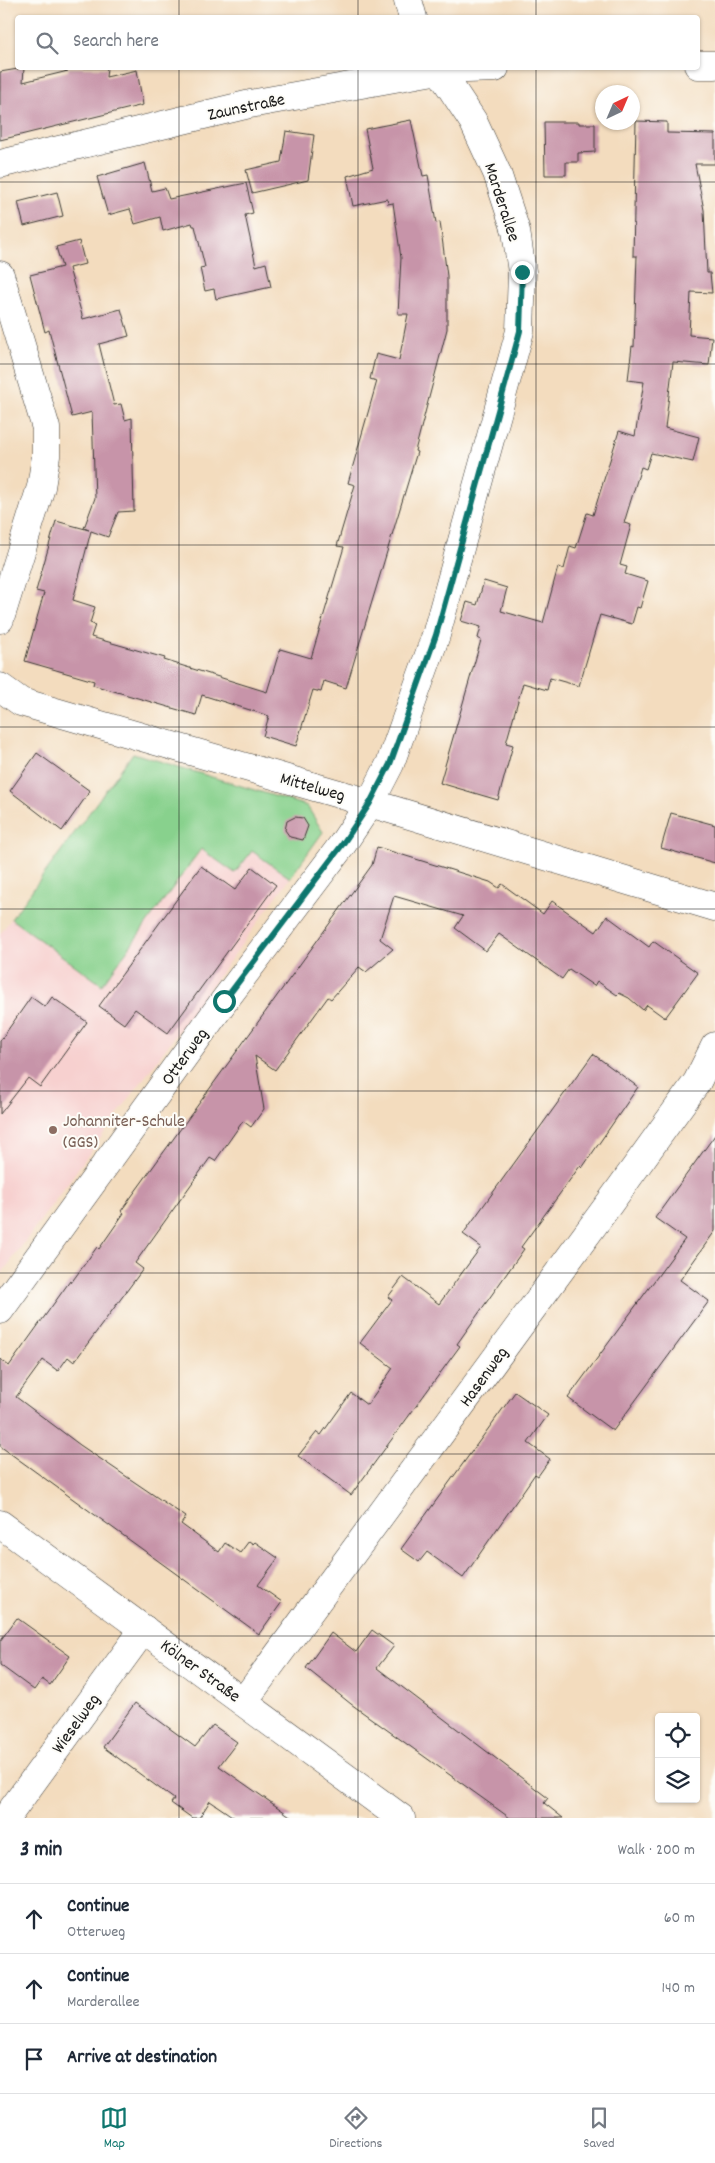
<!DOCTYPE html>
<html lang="en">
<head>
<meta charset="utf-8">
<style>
  body { margin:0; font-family:Dekko,sans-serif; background:#f2f2f3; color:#1f2937 }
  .controls { position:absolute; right:15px; bottom:15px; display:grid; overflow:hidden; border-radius:5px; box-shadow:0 1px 4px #0004 }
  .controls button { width:45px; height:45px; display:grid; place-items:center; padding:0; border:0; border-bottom:1px solid #e0e1e3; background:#fff; color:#1f2937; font:25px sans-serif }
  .compass { position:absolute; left:595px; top:85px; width:45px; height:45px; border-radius:50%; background:#fff; box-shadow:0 1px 4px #0004; rotate:44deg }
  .stop { position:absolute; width:15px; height:15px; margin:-11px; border:4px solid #0f766e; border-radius:50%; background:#fff }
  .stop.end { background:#0f766e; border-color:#fff; box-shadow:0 1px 5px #0008 }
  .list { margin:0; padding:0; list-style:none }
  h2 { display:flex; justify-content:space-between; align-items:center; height:65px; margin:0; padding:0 20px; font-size:21px }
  h2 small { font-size:16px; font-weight:400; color:#747a83 }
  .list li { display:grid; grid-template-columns:32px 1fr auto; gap:15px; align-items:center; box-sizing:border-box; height:70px; padding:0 20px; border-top:1px solid #e0e1e3 }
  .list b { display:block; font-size:19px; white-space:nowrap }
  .list p { margin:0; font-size:16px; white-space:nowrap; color:#747a83 }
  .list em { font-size:16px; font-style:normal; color:#747a83 }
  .icon { flex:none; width:28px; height:28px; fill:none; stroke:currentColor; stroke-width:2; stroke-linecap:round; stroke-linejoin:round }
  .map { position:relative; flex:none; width:715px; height:1818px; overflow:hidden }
  .search { position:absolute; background:#fff; box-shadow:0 1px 4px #0004; left:15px; right:15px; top:15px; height:55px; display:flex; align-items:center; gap:12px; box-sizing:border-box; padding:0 18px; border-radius:5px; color:#747a83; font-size:19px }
  .sheet { height:275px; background:#fff }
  nav { display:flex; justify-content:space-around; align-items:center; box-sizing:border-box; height:70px; border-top:1px solid #e0e1e3; background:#fff; font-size:14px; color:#747a83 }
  nav a { display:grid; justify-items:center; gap:2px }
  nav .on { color:#0f766e }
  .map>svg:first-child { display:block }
  .built { fill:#f7d0cf }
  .green { fill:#88d18d; stroke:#527654 }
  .building { fill:#c794a9 }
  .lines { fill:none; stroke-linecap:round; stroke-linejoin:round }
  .minor-casing { stroke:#3c3934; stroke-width:29 }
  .tertiary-casing { stroke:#3c3934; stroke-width:29 }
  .minor { stroke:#fff; stroke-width:28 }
  .tertiary { stroke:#fff; stroke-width:28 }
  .route { stroke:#0f766e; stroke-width:6 }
  .grid { fill:none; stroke:#1c1c1c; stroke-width:1; stroke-opacity:0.55 }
  .education-dot { fill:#8d6e63; stroke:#fdfcf7; stroke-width:2 }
  .labels { text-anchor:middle; stroke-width:4; stroke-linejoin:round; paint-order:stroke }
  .street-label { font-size:18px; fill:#1c1c1c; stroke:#fdfcf7 }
  .education-label { font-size:18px; fill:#785e54; stroke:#fdfcf7; text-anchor:start }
</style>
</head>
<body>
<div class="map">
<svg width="715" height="1818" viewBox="0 0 715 1818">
  <rect width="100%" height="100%" fill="#fdfcf7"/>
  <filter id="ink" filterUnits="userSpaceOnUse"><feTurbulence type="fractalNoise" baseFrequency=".02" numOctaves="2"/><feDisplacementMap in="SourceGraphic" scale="10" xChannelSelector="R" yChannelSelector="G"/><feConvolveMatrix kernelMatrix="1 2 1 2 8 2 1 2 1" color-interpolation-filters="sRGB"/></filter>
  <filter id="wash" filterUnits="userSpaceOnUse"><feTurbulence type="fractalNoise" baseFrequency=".0096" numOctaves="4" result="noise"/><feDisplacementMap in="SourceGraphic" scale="20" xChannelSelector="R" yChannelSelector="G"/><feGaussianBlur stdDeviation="1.12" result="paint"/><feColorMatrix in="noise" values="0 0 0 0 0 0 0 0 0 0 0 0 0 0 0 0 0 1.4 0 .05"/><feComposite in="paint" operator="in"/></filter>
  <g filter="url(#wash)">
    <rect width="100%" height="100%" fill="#f3dcbe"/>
    <!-- built -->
    <polygon class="built" points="202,849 252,850 290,878 0,1276 0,934 11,919 102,985"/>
    <!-- green -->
    <polygon class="green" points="133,753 307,806 323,832 290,878 252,851 235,873 201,849 102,985 11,919"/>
    <g id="blocks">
      <!-- building -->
      <g class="building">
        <polygon points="24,68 23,82 68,71 69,68 107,68 106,77 137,70 143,105 0,140 0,72"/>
        <polygon points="411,120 423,176 428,175 436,223 440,222 447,276 447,329 415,451 417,452 346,688 324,681 321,692 313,690 296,746 263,736 269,716 202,695 196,715 93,685 94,681 25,661 44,593 36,591 56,521 89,530 84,528 95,498 92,412 72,417 49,330 45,332 30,275 62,267 56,247 79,241 85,264 69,268 83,319 121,309 129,336 99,344 114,405 121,404 125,420 132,418 134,511 118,512 108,537 91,531 73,600 95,607 90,623 95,625 91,637 165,658 164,660 267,692 280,649 311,658 344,547 337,546 355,485 348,483 377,381 370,379 376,354 399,360 408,314 398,314 401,258 393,203 388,204 387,199 353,206 347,176 373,168 365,129"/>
        <polygon points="636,121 667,122 667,133 715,134 715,164 695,164 704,210 707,273 710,273 712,293 691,292 689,335 712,337 709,365 673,362 665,428 699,437 693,462 651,453 646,469 641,467 624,523 631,525 620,565 627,567 625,574 648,581 640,608 637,607 632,624 600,615 579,686 550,678 547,690 523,683 506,743 513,745 498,800 440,783 481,640 478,638 481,627 461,621 467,602 477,605 484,581 507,588 501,611 543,623 558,567 564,569 570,546 576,548 587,513 593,515 619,431 635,436 644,382 628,380 632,346 634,347 637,256 633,256"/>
        <polygon points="544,122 579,122 579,124 595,124 595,152 578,153 578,162 566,162 566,175 545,175"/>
        <polygon points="286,131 314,135 308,180 252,193 246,170 281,162"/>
        <polygon points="145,163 152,191 165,188 169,199 246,183 253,213 245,215 256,266 266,263 271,287 216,299 214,289 205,291 200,268 205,267 195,226 193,226 192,223 163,231 160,217 135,224 130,209 108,215 97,177"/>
        <polygon points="57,192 63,216 24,226 18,202"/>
        <polygon points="37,753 90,791 62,831 10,791"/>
        <polygon points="671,813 715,825 715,863 661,848"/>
        <polygon points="295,817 303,818 308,826 303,840 290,837 285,830 287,821"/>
        <polygon points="377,847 490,882 499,888 502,884 543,914 552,901 596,932 607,916 649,947 653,941 698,973 665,1018 647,1005 643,1010 629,998 619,993 617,995 597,981 594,986 569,969 562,979 499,934 486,951 455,928 463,916 394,896 380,939 393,949 366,972 359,967 331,999 328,997 275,1070 255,1056 264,1109 251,1127 243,1121 215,1161 210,1158 135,1263 143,1269 74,1362 68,1357 58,1371 43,1360 16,1397 80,1445 186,1517 181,1524 219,1552 225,1543 240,1553 249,1541 253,1544 255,1542 278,1558 258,1585 282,1602 259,1634 0,1446 0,1359 9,1366 70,1281 71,1283 97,1247 99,1249 124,1213 121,1211 372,865"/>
        <polygon points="201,866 235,890 252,867 276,885 168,1033 135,1009 124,1024 99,1006"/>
        <polygon points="31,997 45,1007 52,997 87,1022 40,1087 28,1078 0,1114 0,1041"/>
        <polygon points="593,1054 638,1087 582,1168 580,1166 521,1247 524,1249 457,1344 460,1346 351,1495 298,1456 317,1432 321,1435 351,1393 367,1405 393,1368 360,1343 392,1300 388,1297 403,1277 439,1304 481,1247 463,1234"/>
        <polygon points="715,1135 715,1231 680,1280 709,1301 613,1431 568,1398 685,1239 655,1218"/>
        <polygon points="515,1392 548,1415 528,1443 550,1459 538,1476 535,1474 463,1578 427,1552 419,1562 401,1549"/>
        <polygon points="17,1618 70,1656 50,1685 42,1679 34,1690 0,1665 0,1641"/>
        <polygon points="372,1630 394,1646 377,1668 548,1798 544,1803 563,1818 510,1818 351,1704 306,1668 331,1633 356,1652"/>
        <polygon points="135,1703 195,1747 213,1725 237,1742 219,1766 293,1818 235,1818 210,1801 199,1818 192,1818 171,1803 174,1799 103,1747"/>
      </g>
    </g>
  </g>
  <g filter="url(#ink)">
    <use href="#blocks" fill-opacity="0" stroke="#3c3934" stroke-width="1"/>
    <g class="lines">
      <defs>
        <g id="minor">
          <polyline points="408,0 413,18"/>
          <polyline points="698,65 715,65"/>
          <polyline points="0,164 250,104 439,70 495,68"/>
          <polyline points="0,275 46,428 46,456 41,487 0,619"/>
          <polyline points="0,687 21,702 370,803 715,907"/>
          <polyline points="0,1310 224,1001 342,845 370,803 390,764 436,635 520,331 522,272 516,231 497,173 473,121 438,68"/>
          <polyline points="244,1701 609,1204 697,1082 715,1046"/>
          <polyline points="6,1818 144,1629"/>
        </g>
        <polyline id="tertiary" points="0,1524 401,1818"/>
      </defs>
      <!-- minor casing -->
      <use href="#minor" class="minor-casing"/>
      <!-- tertiary casing -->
      <use href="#tertiary" class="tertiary-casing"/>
      <!-- minor -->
      <use href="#minor" class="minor"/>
      <!-- tertiary -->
      <use href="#tertiary" class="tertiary"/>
    </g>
  </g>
  <g class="lines" filter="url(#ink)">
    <!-- route -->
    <polyline class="route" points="224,1001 342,845 370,803 390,764 436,635 520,331 522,272"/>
  </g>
  <!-- grid -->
  <path class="grid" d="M179,0V18M358,0V18M536,0V18M179,68V1818M358,68V1818M536,68V1818M0,182H715M0,364H715M0,545H715M0,727H715M0,909H715M0,1091H715M0,1273H715M0,1454H715M0,1636H715"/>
  <!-- markers -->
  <circle class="education-dot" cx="53" cy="1130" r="5"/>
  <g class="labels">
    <!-- street labels -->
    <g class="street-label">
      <text transform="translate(246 106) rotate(-12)" y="6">Zaunstraße</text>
      <text transform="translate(503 202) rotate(72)" y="6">Marderallee</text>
      <text transform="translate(313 786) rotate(16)" y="6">Mittelweg</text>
      <text transform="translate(184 1056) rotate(-54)" y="6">Otterweg</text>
      <text transform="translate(483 1376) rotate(-54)" y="6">Hasenweg</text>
      <text transform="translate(201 1670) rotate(36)" y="6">Kölner Straße</text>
      <text transform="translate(75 1723) rotate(-54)" y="6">Wieselweg</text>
    </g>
    <!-- education labels -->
    <g class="education-label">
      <text x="63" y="1126">Johanniter-Schule<tspan x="63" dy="21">(GGS)</tspan></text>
    </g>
  </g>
</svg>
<div class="controls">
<button><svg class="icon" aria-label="locate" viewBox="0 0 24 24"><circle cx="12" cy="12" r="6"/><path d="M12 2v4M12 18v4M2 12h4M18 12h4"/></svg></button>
<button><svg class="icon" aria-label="layers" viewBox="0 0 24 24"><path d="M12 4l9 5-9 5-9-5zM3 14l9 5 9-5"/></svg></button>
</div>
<svg class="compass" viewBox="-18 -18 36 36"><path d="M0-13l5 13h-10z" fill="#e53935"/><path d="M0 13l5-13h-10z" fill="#747a83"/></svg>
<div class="stop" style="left:224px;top:1001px"></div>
<div class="stop end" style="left:522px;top:272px"></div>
<div class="search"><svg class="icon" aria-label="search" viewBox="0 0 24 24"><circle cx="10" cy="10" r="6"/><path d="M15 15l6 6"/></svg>Search here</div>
</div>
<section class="sheet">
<h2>3 min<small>Walk · 200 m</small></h2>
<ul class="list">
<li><svg class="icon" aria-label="ahead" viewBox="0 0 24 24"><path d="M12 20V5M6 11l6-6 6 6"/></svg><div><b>Continue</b><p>Otterweg</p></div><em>60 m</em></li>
<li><svg class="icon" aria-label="ahead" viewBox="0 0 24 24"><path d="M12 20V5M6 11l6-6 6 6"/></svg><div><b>Continue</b><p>Marderallee</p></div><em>140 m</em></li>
<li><svg class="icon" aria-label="arrive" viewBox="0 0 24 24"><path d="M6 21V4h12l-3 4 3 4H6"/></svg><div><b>Arrive at destination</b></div></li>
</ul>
</section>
<nav>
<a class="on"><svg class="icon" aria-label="map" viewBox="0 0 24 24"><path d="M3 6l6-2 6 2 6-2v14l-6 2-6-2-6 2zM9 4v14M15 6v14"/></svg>Map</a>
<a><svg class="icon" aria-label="directions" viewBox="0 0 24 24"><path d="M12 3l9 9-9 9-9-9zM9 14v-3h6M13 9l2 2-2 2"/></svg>Directions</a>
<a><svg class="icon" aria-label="saved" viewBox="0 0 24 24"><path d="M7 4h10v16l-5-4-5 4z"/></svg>Saved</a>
</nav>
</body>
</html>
